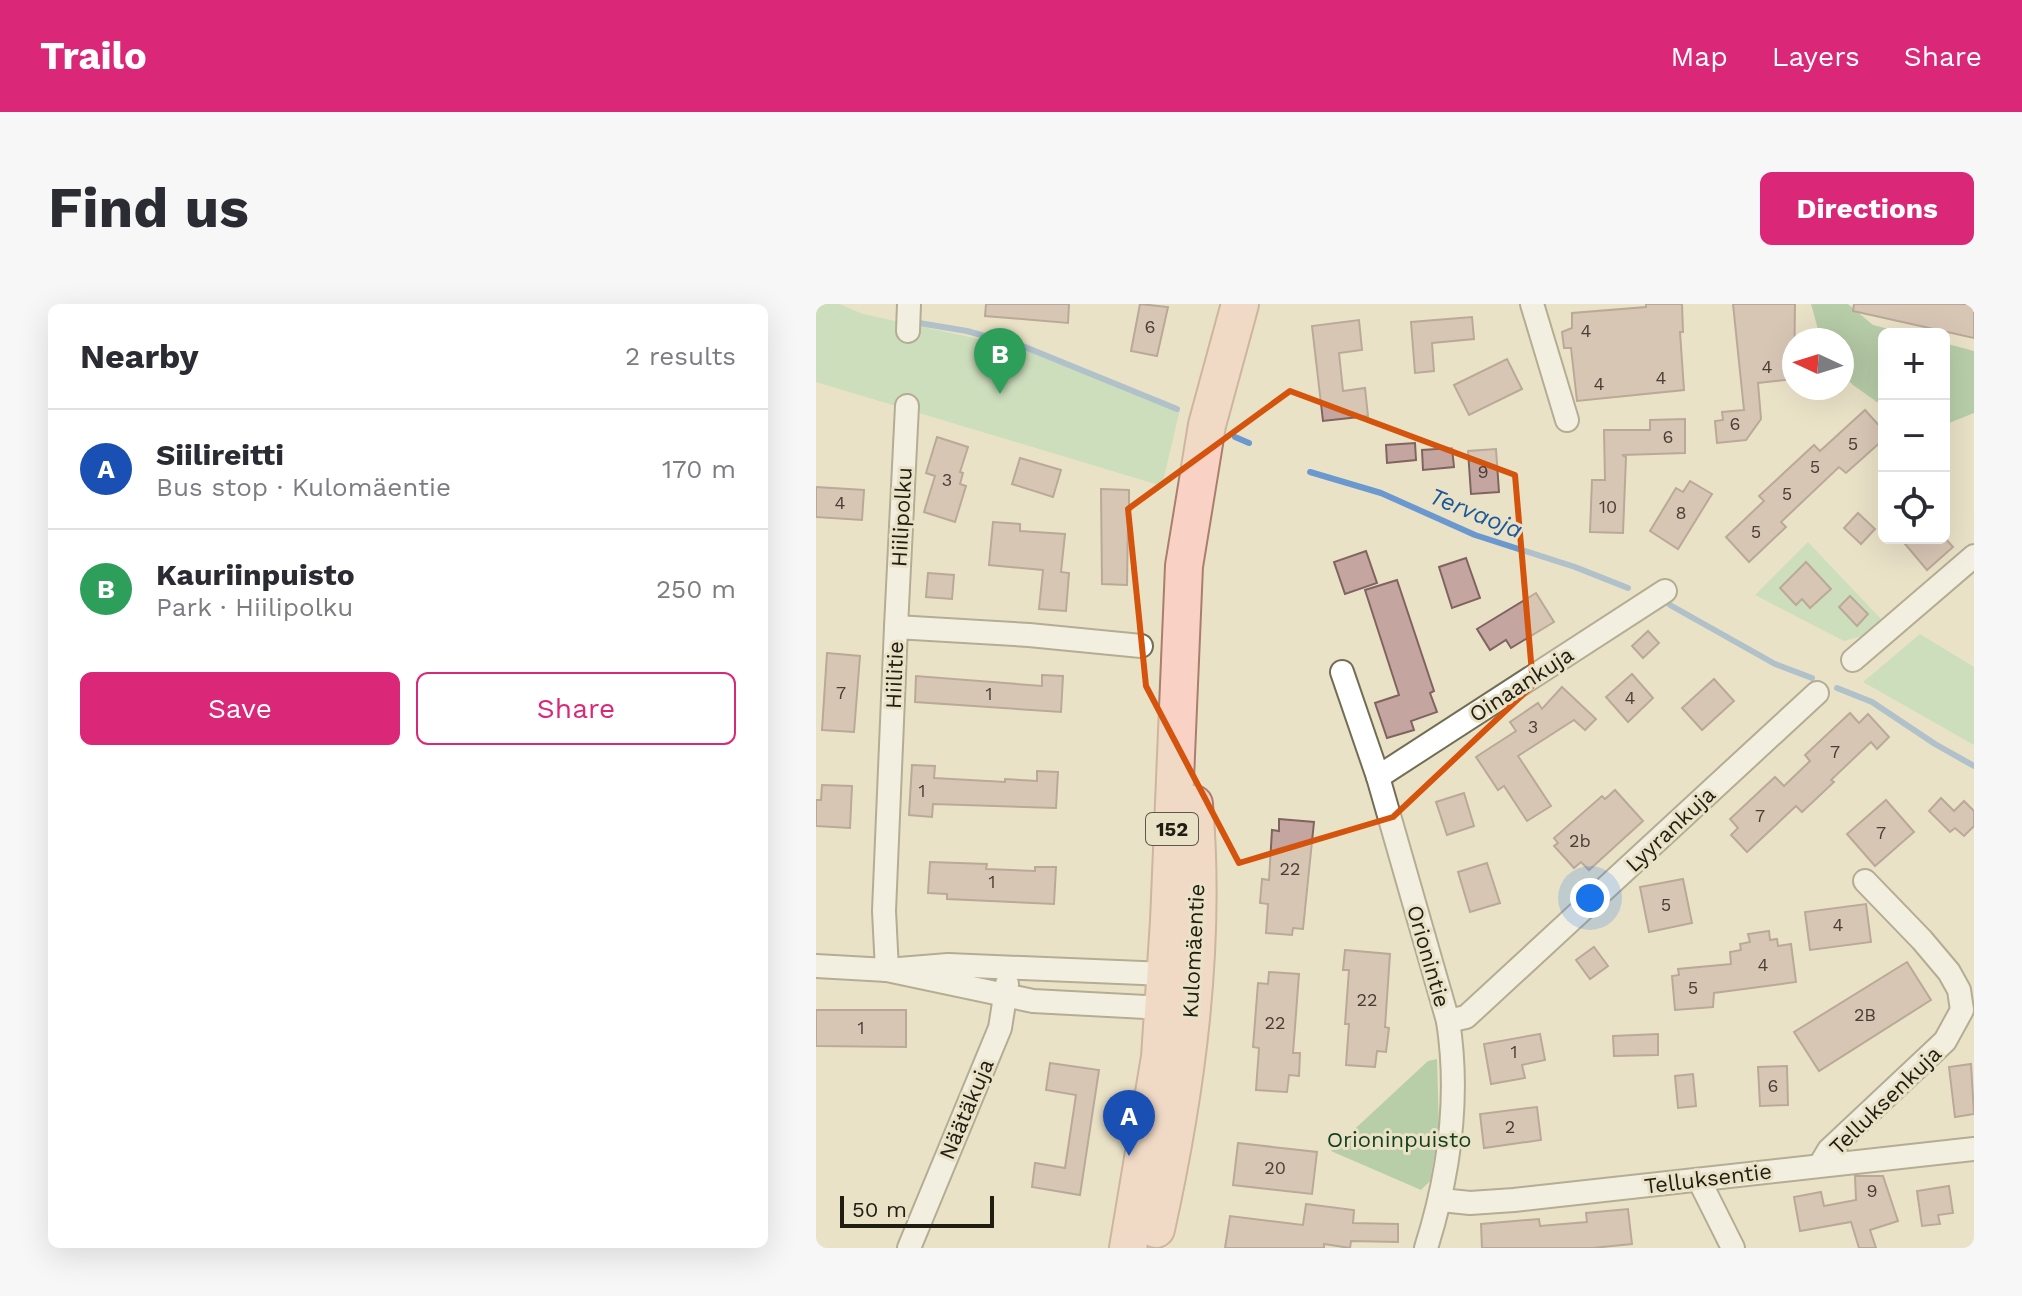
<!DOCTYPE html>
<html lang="en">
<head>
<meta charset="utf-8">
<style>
  body { margin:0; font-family:"Work Sans",sans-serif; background:#f7f7f7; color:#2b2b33 }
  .controls { position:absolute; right:24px; top:24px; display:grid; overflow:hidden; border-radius:12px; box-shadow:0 8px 32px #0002 }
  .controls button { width:72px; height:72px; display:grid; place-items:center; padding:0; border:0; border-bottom:2px solid #e1e1e2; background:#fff; color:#2b2b33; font:40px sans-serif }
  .compass { position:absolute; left:966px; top:24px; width:72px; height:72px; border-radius:50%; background:#fff; box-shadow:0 8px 32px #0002; rotate:274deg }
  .scale { position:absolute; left:24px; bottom:20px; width:154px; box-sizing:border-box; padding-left:8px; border:4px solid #201d13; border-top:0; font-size:22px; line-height:28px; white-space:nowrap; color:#201d13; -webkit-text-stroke:6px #eae2c7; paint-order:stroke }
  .you { position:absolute; left:774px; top:594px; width:28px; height:28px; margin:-20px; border:6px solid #fff; border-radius:50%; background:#1a73e8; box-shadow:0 0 0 12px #1a73e833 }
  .badge { display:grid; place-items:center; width:52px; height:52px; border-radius:50%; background:#db2777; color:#fff; font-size:26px; font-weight:700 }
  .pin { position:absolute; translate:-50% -66px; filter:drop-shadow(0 2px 4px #0008) }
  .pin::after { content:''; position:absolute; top:42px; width:28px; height:24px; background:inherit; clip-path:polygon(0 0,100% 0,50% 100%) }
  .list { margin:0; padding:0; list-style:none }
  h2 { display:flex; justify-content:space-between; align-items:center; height:104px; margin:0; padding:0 32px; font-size:34px }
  h2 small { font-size:26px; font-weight:400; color:#7c7c81 }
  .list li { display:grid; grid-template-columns:52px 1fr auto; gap:24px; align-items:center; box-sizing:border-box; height:120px; padding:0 32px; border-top:2px solid #e1e1e2 }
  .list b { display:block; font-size:30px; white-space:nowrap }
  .list p { margin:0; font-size:26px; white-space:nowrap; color:#7c7c81 }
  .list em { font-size:26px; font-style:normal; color:#7c7c81 }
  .actions { display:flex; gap:16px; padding:24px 32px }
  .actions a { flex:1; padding:18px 0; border:2px solid #db2777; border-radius:12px; text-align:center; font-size:28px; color:#db2777 }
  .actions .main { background:#db2777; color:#fff }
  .icon { flex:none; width:44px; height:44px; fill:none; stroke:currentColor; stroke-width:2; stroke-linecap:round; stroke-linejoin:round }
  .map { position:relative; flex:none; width:1158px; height:944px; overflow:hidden; border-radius:12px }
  header { display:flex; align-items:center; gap:48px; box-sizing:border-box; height:112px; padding:0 40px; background:#db2777; color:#fff }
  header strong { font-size:38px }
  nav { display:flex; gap:44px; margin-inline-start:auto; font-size:28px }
  .intro { display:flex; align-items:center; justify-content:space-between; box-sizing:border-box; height:192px; padding:0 48px }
  h1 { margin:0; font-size:56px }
  .button { padding:20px 36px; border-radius:12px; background:#db2777; color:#fff; font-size:28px; font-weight:700 }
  main { display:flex; gap:48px; padding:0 48px }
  aside { flex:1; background:#fff; border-radius:12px; box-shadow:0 8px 32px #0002 }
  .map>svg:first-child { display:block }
  .green { fill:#aadab1 }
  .forest { fill:#7cb785 }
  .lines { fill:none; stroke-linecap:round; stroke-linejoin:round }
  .stream { stroke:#6b99cf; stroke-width:6 }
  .building { fill:#c4a5a0; stroke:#80645f; stroke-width:2 }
  .minor-casing { stroke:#736d54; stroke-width:26 }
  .primary-casing { stroke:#aa7e6d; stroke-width:40 }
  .minor { stroke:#fff; stroke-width:22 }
  .primary { stroke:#f9d1c5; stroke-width:36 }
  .marked { fill:none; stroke:#d4530d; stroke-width:6; stroke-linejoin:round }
  .labels { text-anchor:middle; stroke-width:6; stroke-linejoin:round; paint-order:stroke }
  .number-label { font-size:18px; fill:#493f36 }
  .shield { fill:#eae2c7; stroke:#5d5849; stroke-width:2 }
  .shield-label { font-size:20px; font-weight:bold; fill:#201d13 }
  .street-label { font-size:22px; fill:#201d13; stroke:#eae2c7 }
  .park-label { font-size:22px; fill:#113e1d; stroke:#eae2c7 }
  .water-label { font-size:24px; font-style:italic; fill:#19589a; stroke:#eae2c7 }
</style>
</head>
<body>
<header>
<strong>Trailo</strong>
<nav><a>Map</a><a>Layers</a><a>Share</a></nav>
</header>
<div class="intro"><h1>Find us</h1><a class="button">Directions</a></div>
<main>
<aside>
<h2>Nearby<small>2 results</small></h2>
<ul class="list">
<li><span class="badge" style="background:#1a4fb4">A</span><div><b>Siilireitti</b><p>Bus stop · Kulomäentie</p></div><em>170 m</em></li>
<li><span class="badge" style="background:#2e9e5b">B</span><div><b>Kauriinpuisto</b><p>Park · Hiilipolku</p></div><em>250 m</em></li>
</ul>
<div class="actions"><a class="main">Save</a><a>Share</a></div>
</aside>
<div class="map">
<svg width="1158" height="944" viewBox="0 0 1158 944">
  <rect width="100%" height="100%" fill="#eae2c7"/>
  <!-- green -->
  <g class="green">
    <polygon points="0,0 23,0 47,10 232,50 364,105 346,182 0,78"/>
    <polygon points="992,238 1065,315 1046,332 1028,337 939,291"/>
    <polygon points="1104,330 1158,363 1158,441 1047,378"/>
  </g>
  <!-- forest -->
  <g class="forest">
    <polygon points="995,0 1032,0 1057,21 1092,30 1068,30 1068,103 1037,81 1026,69 1026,36 1005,36"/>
    <polygon points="1128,39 1158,47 1158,109 1128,121"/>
    <polygon points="621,755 623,826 614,877 605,886 515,847 612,757"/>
  </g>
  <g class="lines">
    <!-- stream -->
    <g class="stream">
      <polyline points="103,19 151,27 209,43 361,105"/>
      <polyline points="419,133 433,139"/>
      <polyline points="494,168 565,189 659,231 759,263 812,284"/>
      <polyline points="854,301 959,360 996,374"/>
      <polyline points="1021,384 1056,398 1119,440 1158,462"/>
    </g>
  </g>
  <!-- building -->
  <g class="building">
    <polygon points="170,0 253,0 252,19 169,12"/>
    <polygon points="324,0 352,3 341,52 315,47"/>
    <polygon points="830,0 866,0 867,28 864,28 868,86 761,97 755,44 748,44 746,28 756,24 756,9 830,3"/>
    <polygon points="917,0 979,0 978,75 942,79 945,115 930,136 901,139 899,117 907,116 906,108 928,106"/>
    <polygon points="1038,0 1158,0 1158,34 1037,7"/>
    <polygon points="656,13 658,35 616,39 618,67 599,69 595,18"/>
    <polygon points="543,16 546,46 523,49 527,87 549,84 552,112 507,117 496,22"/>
    <polygon points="691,55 706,85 653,111 638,81"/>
    <polygon points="1049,106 1068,127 1068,135 1030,169 1023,163 965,218 970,223 933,258 910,233 948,197 943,192 998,141 1004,147"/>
    <polygon points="869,115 869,149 806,151 810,153 807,229 774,228 776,176 789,176 788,126 834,126 834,116"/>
    <polygon points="121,133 152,143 144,168 147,169 144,180 150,182 139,218 108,208 119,172 110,169"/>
    <polygon points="599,139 600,156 571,159 570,141"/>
    <polygon points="636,144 638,163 607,166 606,146"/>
    <polygon points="680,145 683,188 655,190 652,147"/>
    <polygon points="204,154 245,166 237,193 196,180"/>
    <polygon points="874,177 896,190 862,245 834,227 860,184 867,188"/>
    <polygon points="0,183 48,186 46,216 0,213"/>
    <polygon points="285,185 313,186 313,203 315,203 312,216 311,281 286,280"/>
    <polygon points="1042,209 1059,225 1045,240 1028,224"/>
    <polygon points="177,218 204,220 204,227 249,230 245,268 253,269 250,307 223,305 227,266 173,261"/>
    <polygon points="1084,234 1129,234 1137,243 1111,266"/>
    <polygon points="550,247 561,279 529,290 518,258"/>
    <polygon points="650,254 664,294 636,304 623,263"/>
    <polygon points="990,258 1015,285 994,304 986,295 980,301 964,284"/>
    <polygon points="112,269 138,271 136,295 110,293"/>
    <polygon points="581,276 618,387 614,389 621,408 595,417 598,426 571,434 559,399 583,391 549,286"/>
    <polygon points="720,289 738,318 695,344 690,336 674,346 661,325"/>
    <polygon points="1034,292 1052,310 1041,322 1023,303"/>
    <polygon points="832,327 843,339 827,354 816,342"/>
    <polygon points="11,349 44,352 38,428 6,426"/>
    <polygon points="816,370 837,394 812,418 790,393"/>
    <polygon points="226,371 247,372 245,408 99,398 100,372 226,382"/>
    <polygon points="898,375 918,397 886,426 866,404"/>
    <polygon points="746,383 780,415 769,426 758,416 702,452 735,502 711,517 688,482 682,486 660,453 700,427 694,418 722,399 726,405"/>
    <polygon points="1034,409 1043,419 1052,410 1073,433 1061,445 1055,438 1015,476 1018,478 986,508 980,502 931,548 915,531 922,524 914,515 959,473 968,482 994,457 989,451"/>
    <polygon points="96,461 119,462 118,474 189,478 189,475 221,477 221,467 242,468 240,504 117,500 116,513 93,511"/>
    <polygon points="6,481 36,482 34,524 0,522 0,496 5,496"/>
    <polygon points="799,486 827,517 773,566 765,558 758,564 738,542 742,539 738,534 786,492 789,495"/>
    <polygon points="648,489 658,522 631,531 620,498"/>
    <polygon points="1125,494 1138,507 1148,497 1158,507 1158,522 1148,532 1139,524 1134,528 1113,507"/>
    <polygon points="1070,496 1098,528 1059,562 1031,530"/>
    <polygon points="463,515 498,518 487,625 477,624 476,631 450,629 452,600 444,599 446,575 453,576 456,526 463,527"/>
    <polygon points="114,558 171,560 170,565 219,567 219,563 240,563 238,600 131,595 131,590 112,589"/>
    <polygon points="671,559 684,599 654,608 642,568"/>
    <polygon points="867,575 876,619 833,628 824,583"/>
    <polygon points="1050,600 1055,638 994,646 989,608"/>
    <polygon points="953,627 954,636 961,635 962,642 975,640 980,678 898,689 897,703 859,706 856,672 863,671 862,665 915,660 914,648 925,646 924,640 934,638 932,630"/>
    <polygon points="778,643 792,662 774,675 760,656"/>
    <polygon points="529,646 574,650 569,723 573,724 570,748 561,747 559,763 530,761 533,720 529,720 533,666 527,666"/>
    <polygon points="1091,658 1115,696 1003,767 978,728"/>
    <polygon points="453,668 483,670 477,749 484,749 483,772 473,771 471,788 440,786 443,744 437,743 442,679 452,680"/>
    <polygon points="0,706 90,706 90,743 0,742"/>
    <polygon points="724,730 729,756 706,761 709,774 675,780 668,740"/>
    <polygon points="842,730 842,751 798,752 797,732"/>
    <polygon points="234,759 283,766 264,891 216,883 219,859 249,864 260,791 230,786"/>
    <polygon points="1155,760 1158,810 1139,813 1133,763"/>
    <polygon points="971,762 972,801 944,802 942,763"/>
    <polygon points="877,770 880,802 862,804 859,772"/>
    <polygon points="721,803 725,836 668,844 664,810"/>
    <polygon points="422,839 501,848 496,890 417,881"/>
    <polygon points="1039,872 1067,872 1082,917 1054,926 1060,944 1043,944 1035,918 984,927 978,893 1005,888 1008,902 1040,896"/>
    <polygon points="1133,882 1137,909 1122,911 1124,920 1106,922 1101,887"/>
    <polygon points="490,900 538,906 537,919 582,920 582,938 535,937 534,944 508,940 508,944 409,944 414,912 487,921"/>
    <polygon points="812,905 816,940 776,944 666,944 665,920 723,915 724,922 771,918 770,909"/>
  </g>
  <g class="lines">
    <defs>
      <g id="minor">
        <polyline points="716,0 751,116"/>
        <polyline points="92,27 93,0"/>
        <polyline points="80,323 91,102"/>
        <polyline points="1037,356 1158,252"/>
        <path d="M526,368L562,473L632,717C644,794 633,871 610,944"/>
        <polyline points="562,473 849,287"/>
        <polyline points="0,662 71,666 217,697 348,704 358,698"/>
        <polyline points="71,666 132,661 350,670 360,676"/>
        <polyline points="71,666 68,607 80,323 213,331 325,342"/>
        <polyline points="632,717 650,713 1001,389"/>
        <polyline points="1004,861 1013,846 1129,737 1146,706 1143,686 1133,668 1106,636 1049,577"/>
        <polyline points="883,876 917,944"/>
        <polyline points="625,896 654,899 698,896 1158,845"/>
        <polyline points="93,944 184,724 191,680"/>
      </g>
      <g id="primary">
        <path d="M340,925C371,785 390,642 378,500"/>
        <polyline points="312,944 344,753 353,617 368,262 391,121 424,0"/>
      </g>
    </defs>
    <!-- minor casing -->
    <use href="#minor" class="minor-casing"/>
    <!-- primary casing -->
    <use href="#primary" class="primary-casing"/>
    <!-- minor -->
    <use href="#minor" class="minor"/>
    <!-- primary -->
    <use href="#primary" class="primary"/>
  </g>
  <!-- marked area -->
  <path d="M0 0H1158V944H0ZM474,87L699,171L717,381L577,513L423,559L330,382L312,205Z" fill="#eae2c7" fill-opacity=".55" fill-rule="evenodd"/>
  <path class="marked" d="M474,87L699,171L717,381L577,513L423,559L330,382L312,205Z"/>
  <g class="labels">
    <!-- number labels -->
    <g class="number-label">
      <text x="334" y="29">6</text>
      <text x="770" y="33">4</text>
      <text x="951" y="69">4</text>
      <text x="845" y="80">4</text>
      <text x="783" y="86">4</text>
      <text x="919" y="126">6</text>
      <text x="852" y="139">6</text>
      <text x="1037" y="146">5</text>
      <text x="999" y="169">5</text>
      <text x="667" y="174">9</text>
      <text x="131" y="182">3</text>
      <text x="971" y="196">5</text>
      <text x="24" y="205">4</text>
      <text x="792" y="209">10</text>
      <text x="865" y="215">8</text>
      <text x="940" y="234">5</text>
      <text x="25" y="395">7</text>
      <text x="173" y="396">1</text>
      <text x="814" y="400">4</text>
      <text x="717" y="429">3</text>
      <text x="1019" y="454">7</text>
      <text x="106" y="493">1</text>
      <text x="944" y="518">7</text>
      <text x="1065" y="535">7</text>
      <text x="764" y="543">2b</text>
      <text x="474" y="571">22</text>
      <text x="176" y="584">1</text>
      <text x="850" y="607">5</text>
      <text x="1022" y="627">4</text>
      <text x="947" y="667">4</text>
      <text x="877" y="690">5</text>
      <text x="551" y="702">22</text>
      <text x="1049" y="717">2B</text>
      <text x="459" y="725">22</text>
      <text x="45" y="730">1</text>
      <text x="698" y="754">1</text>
      <text x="957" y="788">6</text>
      <text x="694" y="829">2</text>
      <text x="459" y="870">20</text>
      <text x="1056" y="893">9</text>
    </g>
    <!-- shield labels -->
    <rect class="shield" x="330" y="509" width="52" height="32" rx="6"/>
    <g class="shield-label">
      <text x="356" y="532">152</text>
    </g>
    <!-- street labels -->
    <g class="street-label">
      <text transform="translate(85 213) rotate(-87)" y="8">Hiilipolku</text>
      <text transform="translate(78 371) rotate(-88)" y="8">Hiilitie</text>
      <text transform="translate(705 380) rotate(-33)" y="8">Oinaankuja</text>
      <text transform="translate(854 525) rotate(-43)" y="8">Lyyrankuja</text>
      <text transform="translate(377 647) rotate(-87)" y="8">Kulomäentie</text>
      <text transform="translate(613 652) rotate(74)" y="8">Orionintie</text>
      <text transform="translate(1069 796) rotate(-44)" y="8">Telluksenkuja</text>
      <text transform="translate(150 805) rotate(-67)" y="8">Näätäkuja</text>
      <text transform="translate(892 874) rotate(-7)" y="8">Telluksentie</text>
    </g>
    <!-- park labels -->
    <g class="park-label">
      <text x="583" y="843">Orioninpuisto</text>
    </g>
    <!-- water labels -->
    <g class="water-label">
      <text transform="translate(660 209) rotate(22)" y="8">Tervaoja</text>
    </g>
  </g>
</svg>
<div class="controls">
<button>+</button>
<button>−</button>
<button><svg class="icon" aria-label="locate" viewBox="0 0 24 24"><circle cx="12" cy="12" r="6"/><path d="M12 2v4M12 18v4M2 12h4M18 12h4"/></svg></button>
</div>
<svg class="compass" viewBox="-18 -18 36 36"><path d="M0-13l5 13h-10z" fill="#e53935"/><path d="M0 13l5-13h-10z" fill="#7c7c81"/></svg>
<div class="scale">50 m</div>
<div class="you"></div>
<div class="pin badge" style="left:313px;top:852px;background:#1a4fb4">A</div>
<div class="pin badge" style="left:184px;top:90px;background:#2e9e5b">B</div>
</div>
</main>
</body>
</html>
